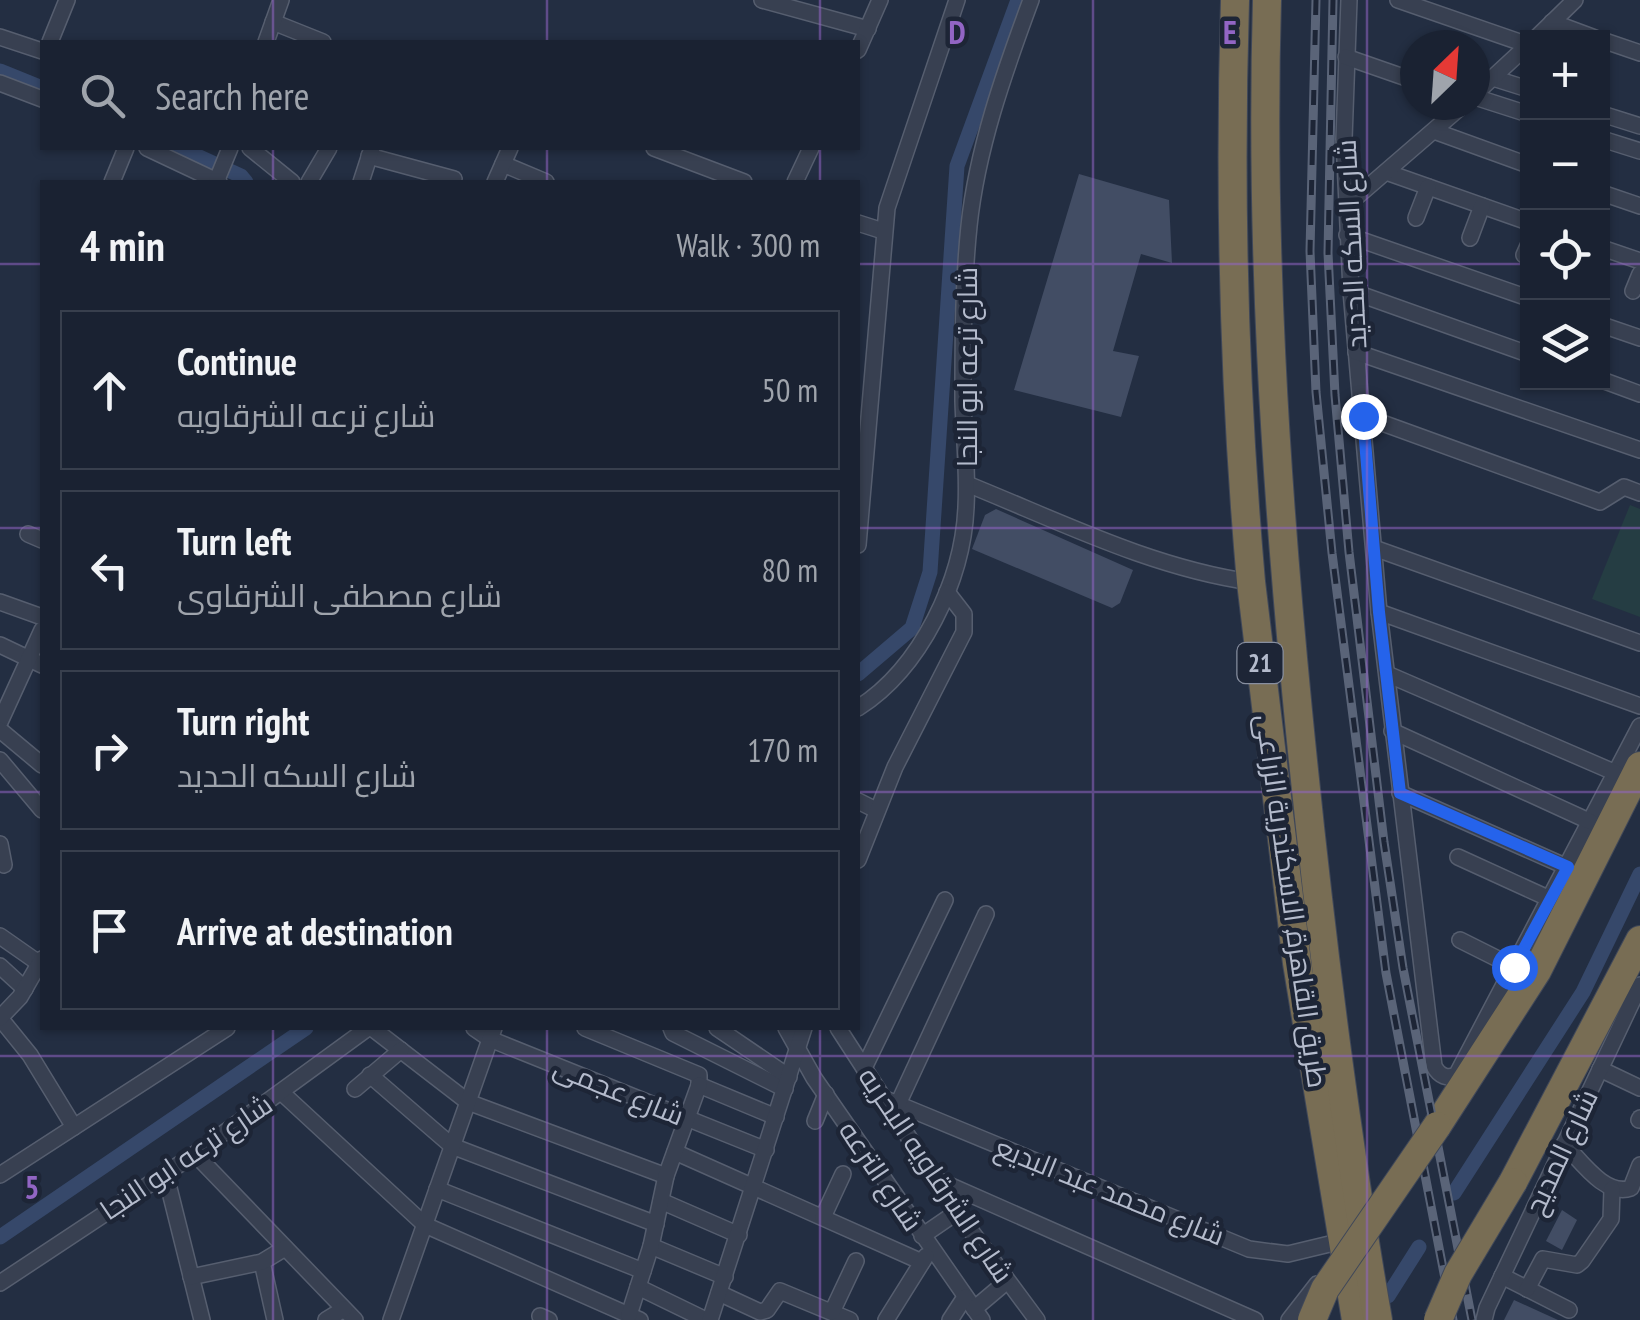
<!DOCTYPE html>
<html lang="en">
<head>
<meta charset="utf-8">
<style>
  body { margin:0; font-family:"PT Sans Narrow",Cairo,sans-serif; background:#272f3e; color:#f1f3f6 }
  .controls { position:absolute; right:30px; top:30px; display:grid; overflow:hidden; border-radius:0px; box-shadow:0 2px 8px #0004 }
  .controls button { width:90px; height:90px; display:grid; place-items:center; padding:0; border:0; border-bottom:2px solid #383f4d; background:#1a2232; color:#f1f3f6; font:50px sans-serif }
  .compass { position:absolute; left:1400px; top:30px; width:90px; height:90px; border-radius:50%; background:#1a2232; box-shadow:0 2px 8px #0004; rotate:25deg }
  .stop { position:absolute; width:30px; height:30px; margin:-22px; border:8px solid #2563eb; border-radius:50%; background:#fff }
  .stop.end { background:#2563eb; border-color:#fff; box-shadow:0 2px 10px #0008 }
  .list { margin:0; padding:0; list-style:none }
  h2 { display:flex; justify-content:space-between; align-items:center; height:130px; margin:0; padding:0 40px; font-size:42px }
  h2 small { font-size:32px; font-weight:400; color:#9fa4ac }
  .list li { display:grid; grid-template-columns:65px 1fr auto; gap:30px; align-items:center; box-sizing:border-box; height:160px; margin:0 20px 20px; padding:0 20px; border:2px solid #383f4d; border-radius:0px }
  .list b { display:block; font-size:38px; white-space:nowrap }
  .list p { margin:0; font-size:32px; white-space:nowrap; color:#9fa4ac }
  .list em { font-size:32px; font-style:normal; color:#9fa4ac }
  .icon { flex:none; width:55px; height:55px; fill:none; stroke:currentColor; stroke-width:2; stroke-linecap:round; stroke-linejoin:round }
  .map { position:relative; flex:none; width:1640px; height:1320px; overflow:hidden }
  .search { position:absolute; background:#1a2232; box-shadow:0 2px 8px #0004; left:40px; top:40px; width:820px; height:110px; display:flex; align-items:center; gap:25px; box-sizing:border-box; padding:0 35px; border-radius:0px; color:#9fa4ac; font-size:38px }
  .panel { position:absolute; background:#1a2232; box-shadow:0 2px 8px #0004; left:40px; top:180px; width:820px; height:850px; border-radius:0px }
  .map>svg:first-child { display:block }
  .green { fill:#253d43 }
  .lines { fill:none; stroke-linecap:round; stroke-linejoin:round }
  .canal { stroke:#36486a; stroke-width:15 }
  .building { fill:#424d64 }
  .street-casing { stroke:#565e6f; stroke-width:18 }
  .highway-casing { stroke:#404859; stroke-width:30 }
  .street { stroke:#384051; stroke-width:15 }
  .highway { stroke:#786d54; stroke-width:28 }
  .rail-casing { stroke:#5a6478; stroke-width:9 }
  .rail { stroke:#1d2536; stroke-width:5; stroke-dasharray:15; stroke-linecap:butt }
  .highway-bridge-casing { stroke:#404859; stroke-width:30; stroke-linecap:butt }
  .highway-bridge { stroke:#786d54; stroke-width:28 }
  .route { stroke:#2563eb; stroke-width:12 }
  .grid { fill:none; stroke:#9265c4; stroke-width:2.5; stroke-opacity:0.55 }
  .labels { text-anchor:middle; stroke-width:9; stroke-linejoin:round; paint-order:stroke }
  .shield { fill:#1d2536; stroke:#878e9f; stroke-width:2.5 }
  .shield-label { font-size:25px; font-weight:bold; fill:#b4bbcc }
  .street-label { font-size:28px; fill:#b4bbcc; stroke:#1d2536 }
  .grid-label { font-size:32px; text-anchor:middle; font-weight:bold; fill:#9265c4; stroke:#1d2536; stroke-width:9; stroke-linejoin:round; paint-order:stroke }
</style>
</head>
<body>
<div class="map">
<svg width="1640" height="1320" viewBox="0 0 1640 1320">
  <rect width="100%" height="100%" fill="#232e42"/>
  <!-- green -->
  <polygon class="green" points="1630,505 1640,509 1640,617 1592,599"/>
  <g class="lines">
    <!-- canal -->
    <g class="canal">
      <polyline points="0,71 42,88"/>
      <polyline points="180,148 241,176 246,182"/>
      <polyline points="858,674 912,628 930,572 957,166 1018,0"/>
      <polyline points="1454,1193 1583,992 1640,874"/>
      <polyline points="0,1237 306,1028"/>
      <polyline points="1388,1296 1419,1247"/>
    </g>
  </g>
  <!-- building -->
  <g class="building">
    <polygon points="1079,174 1169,200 1172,263 1141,254 1113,351 1139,356 1121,417 1014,390"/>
    <polygon points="996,509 1133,570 1120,603 1112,608 972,549 985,515"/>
    <polygon points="1562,1210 1577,1220 1562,1250 1546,1241"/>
    <polygon points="1514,1300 1558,1320 1504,1320"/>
  </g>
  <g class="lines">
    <defs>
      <g id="street">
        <polyline points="762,0 868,29"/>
        <path d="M1349,0L1344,139L1351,291L1379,612L1434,1066C1439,1076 1448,1080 1457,1074L1640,726"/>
        <polyline points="1398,0 1528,45"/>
        <polyline points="273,22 323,42"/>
        <polyline points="1552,22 1595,38"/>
        <polyline points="0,37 42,51"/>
        <polyline points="1536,38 1575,0"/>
        <polyline points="1602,40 1640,53"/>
        <polyline points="50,42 67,0"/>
        <polyline points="266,42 281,0"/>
        <polyline points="858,50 880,0"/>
        <polyline points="1346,57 1415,81"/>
        <polyline points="1493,78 1528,89"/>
        <polyline points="0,83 42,99"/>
        <polyline points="1475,94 1528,45"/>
        <polyline points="1475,97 1528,114"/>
        <polyline points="1602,114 1640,126"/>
        <polyline points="1434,131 1528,165"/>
        <polyline points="1602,139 1640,151"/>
        <polyline points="147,148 219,182"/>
        <polyline points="250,148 292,182"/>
        <polyline points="654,148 744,182"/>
        <polyline points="369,156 454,179"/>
        <polyline points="503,164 546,182"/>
        <polyline points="1386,172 1528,222"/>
        <polyline points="112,182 126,148"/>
        <polyline points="216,182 230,148"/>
        <polyline points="309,182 329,148"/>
        <polyline points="361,182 372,148"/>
        <polyline points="495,182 510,148"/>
        <polyline points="795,182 811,148"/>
        <polyline points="1602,193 1640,206"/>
        <polyline points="1346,206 1463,105"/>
        <polyline points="1416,218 1428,187"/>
        <polyline points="858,223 883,231"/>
        <polyline points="1347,235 1528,298"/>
        <polyline points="1470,238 1482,206"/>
        <polyline points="1602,248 1640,261"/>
        <polyline points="1524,255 1528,246"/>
        <polyline points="1351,291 1528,354"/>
        <polyline points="1633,291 1640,274"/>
        <polyline points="1602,325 1640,338"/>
        <polyline points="1356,352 1640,450"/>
        <polyline points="1602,380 1640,394"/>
        <polyline points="1363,416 1600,502 1624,487 1640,493"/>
        <path d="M967,484C1059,521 1152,568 1251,582"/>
        <polyline points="28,534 42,540"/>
        <polyline points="858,545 887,208 957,0"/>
        <polyline points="1374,548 1640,643"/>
        <polyline points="0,602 42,617"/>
        <polyline points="1379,612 1640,706"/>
        <polyline points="0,645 42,665"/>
        <polyline points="1387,674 1616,773"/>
        <path d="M858,708C921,668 963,580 966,507C968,472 964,436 963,401C963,343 963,284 969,226C977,149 1004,73 1031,0"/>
        <polyline points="0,722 42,630"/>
        <polyline points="0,730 42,765"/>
        <polyline points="1392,731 1591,822"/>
        <polyline points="0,760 42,810"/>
        <polyline points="1400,793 1567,867"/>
        <polyline points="858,801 876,810"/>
        <polyline points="0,844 4,865"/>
        <polyline points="1458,857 1550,899"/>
        <polyline points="858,860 895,767 964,632 964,614 947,592"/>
        <polyline points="0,936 40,964"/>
        <polyline points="1460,940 1514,967"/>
        <polyline points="0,966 25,989"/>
        <polyline points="0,1018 30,1055 74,1127"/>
        <polyline points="0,1018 20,997 42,959"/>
        <polyline points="372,1028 468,1102 666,1176"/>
        <polyline points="474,1028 490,1039 766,1150"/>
        <polyline points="585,1028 699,1075 699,1085"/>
        <polyline points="671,1028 673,1033 785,1089"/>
        <polyline points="717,1028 789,1077"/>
        <polyline points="786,1028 814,1078 982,1320"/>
        <polyline points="838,1028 957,1212 1037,1320"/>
        <polyline points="864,1068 945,900"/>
        <polyline points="1600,1069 1640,1088"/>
        <polyline points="370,1075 452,1146 656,1224"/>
        <polyline points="699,1085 776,1117"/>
        <polyline points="355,1089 401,1050"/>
        <polyline points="281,1092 425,1225 640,1320"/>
        <polyline points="883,1098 1249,1249 1288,1254 1342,1241"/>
        <polyline points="898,1104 986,914"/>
        <polyline points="1639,1120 1640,1118"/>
        <polyline points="815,1121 826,1094"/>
        <path d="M1564,1144C1581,1161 1605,1197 1631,1188L1640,1165"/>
        <polyline points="675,1152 922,1262"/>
        <polyline points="195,1154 355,1320"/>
        <polyline points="165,1172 202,1320"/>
        <polyline points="0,1175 227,1028"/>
        <polyline points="933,1178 1255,1320"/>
        <polyline points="437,1189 643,1271"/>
        <polyline points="661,1201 739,1235"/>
        <polyline points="823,1217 843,1174"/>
        <polyline points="922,1236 957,1212"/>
        <polyline points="651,1246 725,1277"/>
        <polyline points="262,1262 275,1320"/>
        <polyline points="1502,1276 1569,1310"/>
        <polyline points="191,1277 262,1262 285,1248"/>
        <polyline points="0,1283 195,1154 368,1028"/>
        <polyline points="638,1287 706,1320"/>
        <polyline points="1527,1289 1543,1259 1577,1265 1582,1261 1611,1219 1612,1189"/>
        <polyline points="719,1293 760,1312 767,1310 780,1291 850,1320"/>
        <polyline points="974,1309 1006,1282"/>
        <polyline points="832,1312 856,1261"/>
        <polyline points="629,1315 651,1246 666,1176 699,1085"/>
        <polyline points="540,1316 549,1320"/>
        <polyline points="326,1320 344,1309"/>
        <polyline points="391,1320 494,1028"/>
        <polyline points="710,1320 804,1028"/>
        <polyline points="886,1320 926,1256"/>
        <polyline points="950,1320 965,1297"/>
        <polyline points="1289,1320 1317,1284"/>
        <polyline points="1484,1320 1487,1308 1640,985"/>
      </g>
      <g id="highway">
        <path d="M1235,0C1229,194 1234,389 1251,582L1297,963L1356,1320"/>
        <path d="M1267,0C1260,237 1275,475 1298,711C1318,915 1343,1119 1378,1320"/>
        <polyline points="1437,1126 1537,971 1640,766"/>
        <polyline points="1513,1182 1640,940"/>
      </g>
    </defs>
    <!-- street casing -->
    <use href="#street" class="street-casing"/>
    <!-- highway casing -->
    <use href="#highway" class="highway-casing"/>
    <!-- street -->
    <use href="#street" class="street"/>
    <!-- highway -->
    <use href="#highway" class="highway"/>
    <defs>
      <g id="rail">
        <polyline points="1316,0 1310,251 1316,392 1332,553 1386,973 1453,1320"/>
        <polyline points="1333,0 1328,253 1335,395 1349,552 1384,842 1403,968 1472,1320"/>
      </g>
    </defs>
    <!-- rail casing -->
    <use href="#rail" class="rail-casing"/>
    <!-- rail -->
    <use href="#rail" class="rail"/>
    <defs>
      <g id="highway-bridge">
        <polyline points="1312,1320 1325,1289 1437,1126"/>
        <polyline points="1438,1320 1458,1274 1513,1182"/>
      </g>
    </defs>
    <!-- highway-bridge casing -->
    <use href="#highway-bridge" class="highway-bridge-casing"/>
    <!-- highway-bridge -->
    <use href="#highway-bridge" class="highway-bridge"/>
  </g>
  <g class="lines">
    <!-- route -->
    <polyline class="route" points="1363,416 1379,612 1400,793 1568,867 1514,967"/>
  </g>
  <!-- grid -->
  <path class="grid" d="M273,0V42M547,0V42M820,0V42M1093,0V1320M1367,0V1320M273,148V182M547,148V182M820,148V182M0,264H42M858,264H1528M1602,264H1640M0,528H42M858,528H1640M0,792H42M858,792H1640M273,1028V1320M547,1028V1320M820,1028V1320M0,1056H1640"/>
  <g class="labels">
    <!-- shield labels -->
    <rect class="shield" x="1237.5" y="643" width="45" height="40" rx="8"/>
    <g class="shield-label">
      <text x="1260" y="672">21</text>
    </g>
    <!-- street labels -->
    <g class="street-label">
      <text transform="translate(1351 244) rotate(-93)" y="10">شارع السكه الحديد</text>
      <text transform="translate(967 367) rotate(-90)" y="10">شارع ترعه ابو النجا</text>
      <text transform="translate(1292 901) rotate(82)" y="10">طريق القاهرة, الاسكندرية الزراعى</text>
      <text transform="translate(619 1091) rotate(22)" y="10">شارع عجمى</text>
      <text transform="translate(1561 1152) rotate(-65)" y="10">شارع المديح</text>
      <text transform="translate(186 1157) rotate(-34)" y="10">شارع ترعه ابو النجا</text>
      <text transform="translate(936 1175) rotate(56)" y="10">شارع الشرقاويه البحريه</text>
      <text transform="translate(881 1176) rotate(56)" y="10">شارع الترعه</text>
      <text transform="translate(1110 1191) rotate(22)" y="10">شارع محمد عبد البديع</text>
    </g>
  </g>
  <g class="grid-label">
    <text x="957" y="44">D</text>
    <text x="1230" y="44">E</text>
    <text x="32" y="1199">5</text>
  </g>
</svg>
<div class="controls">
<button>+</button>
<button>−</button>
<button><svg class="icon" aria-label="locate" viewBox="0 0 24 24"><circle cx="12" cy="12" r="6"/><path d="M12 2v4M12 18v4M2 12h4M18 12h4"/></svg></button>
<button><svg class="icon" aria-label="layers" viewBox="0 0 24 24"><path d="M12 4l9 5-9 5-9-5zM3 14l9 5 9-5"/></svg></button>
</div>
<svg class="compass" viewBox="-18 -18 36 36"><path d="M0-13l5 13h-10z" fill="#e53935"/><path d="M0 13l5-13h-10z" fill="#9fa4ac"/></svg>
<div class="stop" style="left:1514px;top:967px"></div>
<div class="stop end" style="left:1363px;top:416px"></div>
<div class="search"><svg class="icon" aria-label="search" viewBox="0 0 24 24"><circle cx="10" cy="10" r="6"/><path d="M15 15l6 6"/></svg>Search here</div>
<section class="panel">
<h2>4 min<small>Walk · 300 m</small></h2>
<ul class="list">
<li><svg class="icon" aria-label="ahead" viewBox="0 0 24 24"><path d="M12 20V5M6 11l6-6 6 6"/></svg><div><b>Continue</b><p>شارع ترعه الشرقاويه</p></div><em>50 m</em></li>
<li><svg class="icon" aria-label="left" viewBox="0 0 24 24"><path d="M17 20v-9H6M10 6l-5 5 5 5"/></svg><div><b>Turn left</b><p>شارع مصطفى الشرقاوى</p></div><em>80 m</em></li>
<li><svg class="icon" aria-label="right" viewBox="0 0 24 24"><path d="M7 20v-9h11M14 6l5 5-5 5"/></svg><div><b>Turn right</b><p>شارع السكه الحديد</p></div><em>170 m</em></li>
<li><svg class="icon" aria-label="arrive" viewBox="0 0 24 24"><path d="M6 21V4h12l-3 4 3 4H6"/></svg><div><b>Arrive at destination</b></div></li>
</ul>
</section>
</div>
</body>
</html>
